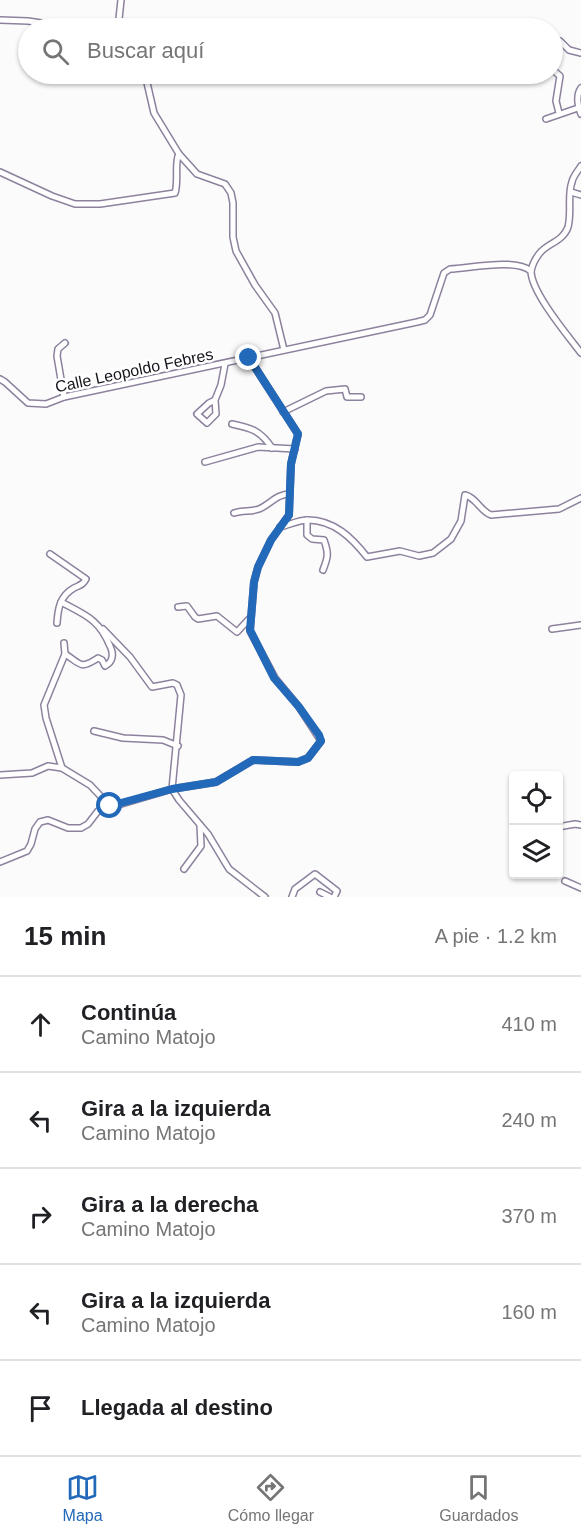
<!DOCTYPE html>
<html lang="es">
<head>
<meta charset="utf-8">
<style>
  body { margin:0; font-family:Helvetica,sans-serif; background:#f2f2f2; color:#202124 }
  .controls { position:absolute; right:18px; bottom:18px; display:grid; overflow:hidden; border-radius:6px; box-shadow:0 2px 4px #0004 }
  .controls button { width:54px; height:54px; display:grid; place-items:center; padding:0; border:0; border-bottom:2px solid #e0e0e0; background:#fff; color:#202124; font:30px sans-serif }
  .stop { position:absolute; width:18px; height:18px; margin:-14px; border:4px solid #2269b9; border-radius:50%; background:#fff }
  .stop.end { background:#2269b9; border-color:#fff; box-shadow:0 2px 6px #0008 }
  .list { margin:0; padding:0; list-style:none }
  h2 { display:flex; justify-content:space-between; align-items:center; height:78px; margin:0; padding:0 24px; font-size:26px }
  h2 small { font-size:20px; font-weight:400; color:#757577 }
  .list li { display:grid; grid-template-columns:39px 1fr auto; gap:18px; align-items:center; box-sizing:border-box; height:96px; padding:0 24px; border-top:2px solid #e0e0e0 }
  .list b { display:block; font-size:22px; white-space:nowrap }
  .list p { margin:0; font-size:20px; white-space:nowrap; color:#757577 }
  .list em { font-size:20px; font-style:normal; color:#757577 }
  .icon { flex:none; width:33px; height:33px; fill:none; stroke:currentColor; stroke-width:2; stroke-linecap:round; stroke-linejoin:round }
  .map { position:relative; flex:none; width:581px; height:897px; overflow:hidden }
  .search { position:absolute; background:#fff; box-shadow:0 2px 4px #0004; left:18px; right:18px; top:18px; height:66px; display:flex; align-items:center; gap:15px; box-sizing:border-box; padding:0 21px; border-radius:33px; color:#757577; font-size:22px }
  .sheet { height:558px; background:#fff }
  nav { display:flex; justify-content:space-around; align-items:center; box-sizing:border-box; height:84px; border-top:2px solid #e0e0e0; background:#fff; font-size:16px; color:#757577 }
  nav a { display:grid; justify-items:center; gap:3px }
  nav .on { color:#2269b9 }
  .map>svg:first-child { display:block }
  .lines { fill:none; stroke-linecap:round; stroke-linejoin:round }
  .minor-casing { stroke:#8d829e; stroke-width:8 }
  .minor { stroke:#fff; stroke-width:5 }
  .route { stroke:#2269b9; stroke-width:8 }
  .labels { text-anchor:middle; stroke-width:5; stroke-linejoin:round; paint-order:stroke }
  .street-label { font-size:16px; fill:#18141e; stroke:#fff }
</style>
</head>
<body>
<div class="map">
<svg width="581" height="897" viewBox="0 0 581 897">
  <rect width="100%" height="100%" fill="#fbfbfb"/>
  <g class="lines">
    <defs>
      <g id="minor">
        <polyline points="0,20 28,21 74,28"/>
        <polyline points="118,28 121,0"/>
        <polyline points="552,47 555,42 560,41 569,50 581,53"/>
        <polyline points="553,70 560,76 556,101 559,113"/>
        <polyline points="145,74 154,113 179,154 197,174 225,184 231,193 233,203 233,237 236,251 255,285 275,313 284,350"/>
        <path d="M581,88C576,95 578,106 581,114"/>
        <polyline points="546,119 578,108"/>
        <path d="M581,166C578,171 573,176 572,182C567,195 572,212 568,227C563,242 547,243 539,254C536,258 532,266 531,271C531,292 568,336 581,353"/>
        <path d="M0,172L52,196L75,204H100L175,193C179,180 174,162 179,154"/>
        <polyline points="571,192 581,195"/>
        <path d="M0,379L5,382L28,403L46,404L64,397L417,322L425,320L430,315L444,273L450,269C471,268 515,258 531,271"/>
        <polyline points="64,397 57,356 58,349 65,343"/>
        <polyline points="215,400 209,403 197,414 207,423 216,414 215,400 221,385 225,364"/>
        <polyline points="283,412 326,391 345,389 347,397 361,397"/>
        <path d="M232,424C251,428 260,430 272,448"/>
        <polyline points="205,462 258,447 295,449"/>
        <path d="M234,513C243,510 251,512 259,509C271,504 276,494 290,494"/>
        <path d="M307,520V535L312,539L324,540C329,554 328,557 323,570"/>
        <path d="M280,527C289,525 298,520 308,520C334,520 352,538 367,557L400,551L419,556L433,553L451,539L461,521L465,495C477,498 480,511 491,515L559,509L581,498"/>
        <path d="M50,554L86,579C83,585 80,585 74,588C60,596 58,608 57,623"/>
        <path d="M61,602C85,615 99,619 110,646C114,654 113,662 105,666L102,660L98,658C80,670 81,664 65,654L64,643"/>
        <polyline points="178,607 187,606 195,617 198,619 217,616 237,632 250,618"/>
        <polyline points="103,629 130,657 152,687 173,683 177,685 181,695 172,789 179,800 208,834 229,869 265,897"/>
        <polyline points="552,629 581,625"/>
        <polyline points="94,731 123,738 163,740 178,746"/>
        <polyline points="62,768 46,718 44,705 65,654"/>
        <polyline points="0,775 32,773 48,766 62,768 90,785 110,806"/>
        <polyline points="558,827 575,824 581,825"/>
        <polyline points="0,862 27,851 31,844 35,829 40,822 48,820 68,828 81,828 88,824 98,811 172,789 216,782 253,760 298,762 308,758 321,741 299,707 275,678 250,631 254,582 258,567 271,540 289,515 291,464 298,434 249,358"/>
        <polyline points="184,869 201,846 200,825"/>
        <polyline points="565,881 581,888"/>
        <polyline points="320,892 330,897"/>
        <polyline points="292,897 295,889 315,874 337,891 334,897"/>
      </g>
    </defs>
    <!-- minor casing -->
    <use href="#minor" class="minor-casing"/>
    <!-- minor -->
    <use href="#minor" class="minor"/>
  </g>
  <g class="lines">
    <!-- route -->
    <polyline class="route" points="110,806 172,789 216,782 253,760 298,762 308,758 321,741 319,735 299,707 274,678 250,630 254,582 258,567 271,540 289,515 291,464 298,434 249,358"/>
  </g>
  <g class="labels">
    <!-- street labels -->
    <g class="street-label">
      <text transform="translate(134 370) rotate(-12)" y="6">Calle Leopoldo Febres</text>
    </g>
  </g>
</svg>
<div class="controls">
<button><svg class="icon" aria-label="locate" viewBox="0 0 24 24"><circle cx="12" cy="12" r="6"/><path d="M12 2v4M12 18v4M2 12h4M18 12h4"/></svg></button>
<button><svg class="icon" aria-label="layers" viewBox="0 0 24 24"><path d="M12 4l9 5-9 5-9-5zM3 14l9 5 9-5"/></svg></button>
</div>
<div class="stop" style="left:110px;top:806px"></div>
<div class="stop end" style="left:249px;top:358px"></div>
<div class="search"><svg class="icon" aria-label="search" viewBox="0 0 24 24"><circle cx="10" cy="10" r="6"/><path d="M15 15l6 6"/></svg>Buscar aquí</div>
</div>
<section class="sheet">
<h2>15 min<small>A pie · 1.2 km</small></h2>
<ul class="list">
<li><svg class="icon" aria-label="ahead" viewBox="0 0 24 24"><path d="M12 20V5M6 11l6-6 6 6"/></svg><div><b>Continúa</b><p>Camino Matojo</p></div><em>410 m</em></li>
<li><svg class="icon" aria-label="left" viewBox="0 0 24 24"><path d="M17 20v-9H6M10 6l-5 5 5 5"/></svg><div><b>Gira a la izquierda</b><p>Camino Matojo</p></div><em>240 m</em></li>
<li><svg class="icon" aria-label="right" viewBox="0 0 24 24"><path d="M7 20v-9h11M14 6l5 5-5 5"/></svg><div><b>Gira a la derecha</b><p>Camino Matojo</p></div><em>370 m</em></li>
<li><svg class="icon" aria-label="left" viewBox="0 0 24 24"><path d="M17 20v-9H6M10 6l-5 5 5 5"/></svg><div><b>Gira a la izquierda</b><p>Camino Matojo</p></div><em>160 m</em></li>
<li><svg class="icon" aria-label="arrive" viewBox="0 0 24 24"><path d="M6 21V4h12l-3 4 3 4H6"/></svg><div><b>Llegada al destino</b></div></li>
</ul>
</section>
<nav>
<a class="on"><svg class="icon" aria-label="map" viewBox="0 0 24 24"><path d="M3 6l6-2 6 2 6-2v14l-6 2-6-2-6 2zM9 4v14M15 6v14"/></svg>Mapa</a>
<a><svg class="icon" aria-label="directions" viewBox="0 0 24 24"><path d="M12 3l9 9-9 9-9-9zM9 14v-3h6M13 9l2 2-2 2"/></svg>Cómo llegar</a>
<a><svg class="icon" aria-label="saved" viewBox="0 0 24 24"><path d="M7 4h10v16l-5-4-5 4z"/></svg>Guardados</a>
</nav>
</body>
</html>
